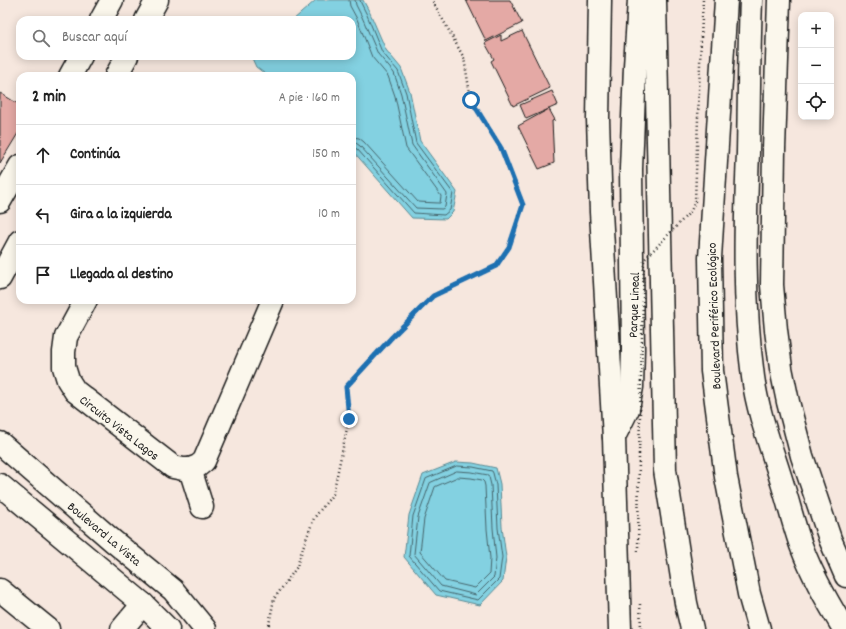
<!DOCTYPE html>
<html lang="es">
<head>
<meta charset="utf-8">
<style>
  body { margin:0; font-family:Dekko,sans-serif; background:#f2f2f2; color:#222 }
  .controls { position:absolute; right:12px; top:12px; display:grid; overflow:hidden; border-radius:8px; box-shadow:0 2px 10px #0003 }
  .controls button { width:36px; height:36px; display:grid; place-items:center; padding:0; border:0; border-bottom:1px solid #e0e0e0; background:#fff; color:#222; font:20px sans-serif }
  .stop { position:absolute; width:12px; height:12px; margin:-9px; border:3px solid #1f6fb2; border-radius:50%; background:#fff }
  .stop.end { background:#1f6fb2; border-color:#fff; box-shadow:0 1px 4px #0008 }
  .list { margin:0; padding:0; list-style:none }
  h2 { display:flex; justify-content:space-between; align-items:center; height:52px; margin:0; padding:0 16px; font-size:17px }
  h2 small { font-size:13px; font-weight:400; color:#767676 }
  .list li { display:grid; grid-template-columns:26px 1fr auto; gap:12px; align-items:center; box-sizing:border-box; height:60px; padding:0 16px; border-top:1px solid #e0e0e0 }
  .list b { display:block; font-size:15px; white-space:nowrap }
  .list em { font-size:13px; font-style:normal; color:#767676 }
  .icon { flex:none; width:22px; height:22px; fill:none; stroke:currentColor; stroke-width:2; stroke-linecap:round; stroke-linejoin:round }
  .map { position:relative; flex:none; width:846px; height:629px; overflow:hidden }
  .search { position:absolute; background:#fff; box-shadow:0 2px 10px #0003; left:16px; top:16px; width:340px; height:44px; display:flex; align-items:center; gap:10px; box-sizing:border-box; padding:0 14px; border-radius:12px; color:#767676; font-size:15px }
  .panel { position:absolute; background:#fff; box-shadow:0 2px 10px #0003; left:16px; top:72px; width:340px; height:232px; border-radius:12px }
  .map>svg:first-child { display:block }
  .water { fill:#83d1e1; stroke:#5a8992 }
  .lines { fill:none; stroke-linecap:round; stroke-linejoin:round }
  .shore { stroke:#45646b; stroke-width:1 }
  .building { fill:#e4a9a5; stroke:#1c1c1c }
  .minor-casing { stroke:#1c1c1c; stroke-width:25 }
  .highway-casing { stroke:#1c1c1c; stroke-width:25 }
  .path { stroke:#1c1c1c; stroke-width:2.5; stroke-dasharray:1 3; stroke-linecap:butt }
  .minor { stroke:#fbf7ec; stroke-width:22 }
  .highway { stroke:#fbf7ec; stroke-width:22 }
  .path-bridge { stroke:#1c1c1c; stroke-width:2.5; stroke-dasharray:1 3; stroke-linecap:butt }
  .route { stroke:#1f6fb2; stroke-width:5 }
  .labels { text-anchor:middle; stroke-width:4; stroke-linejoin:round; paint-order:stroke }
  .street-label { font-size:13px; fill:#1c1c1c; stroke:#fbf7ec }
</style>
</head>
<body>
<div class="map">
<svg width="846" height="629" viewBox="0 0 846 629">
  <rect width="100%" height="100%" fill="#f6e7de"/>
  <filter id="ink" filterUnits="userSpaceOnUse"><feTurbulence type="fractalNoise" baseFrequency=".025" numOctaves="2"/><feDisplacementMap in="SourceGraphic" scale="8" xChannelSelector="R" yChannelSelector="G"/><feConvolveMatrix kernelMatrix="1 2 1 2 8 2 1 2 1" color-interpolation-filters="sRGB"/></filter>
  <g filter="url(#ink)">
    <!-- water -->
    <g class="water">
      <polygon points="316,0 363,0 370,13 386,50 401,68 410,92 420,141 457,192 453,212 446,219 412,218 352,150 352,76 268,76 256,67 251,56 352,56 352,20 293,20"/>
      <polygon points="456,462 473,463 496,468 500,484 502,527 506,557 503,581 480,605 436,595 404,557 409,515 423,475"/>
    </g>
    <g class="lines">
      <!-- shore -->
      <g class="shore">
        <polyline points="349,0 350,6 357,19 372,57 388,76 395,96 406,148 441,196 440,203 438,203 418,202 364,142 359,138 352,137"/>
        <polyline points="352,143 356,143 360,146 416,208 442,209 445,207 447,194 412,145 401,94 394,73 378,54 362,17 356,5 355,0"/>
        <polyline points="352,148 357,149 414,213 444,215 450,210 453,193 416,143 406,93 398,71 382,52 367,15 361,3 360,0"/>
        <polygon points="457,466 473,467 492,471 493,473 496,485 498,528 502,557 499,579 478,600 439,591 409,556 413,516 426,479"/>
        <polygon points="457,471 472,472 488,475 489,477 491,485 493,528 496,558 494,577 476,595 441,586 414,554 418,517 430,483"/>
        <polygon points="458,477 471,478 482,480 484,482 485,486 487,529 490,558 489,574 475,588 445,581 420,552 424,519 435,487"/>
      </g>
    </g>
    <!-- building -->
    <g class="building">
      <polygon points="466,0 510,0 522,23 486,41"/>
      <polygon points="522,31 550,88 513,106 491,61 494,59 485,43 501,35 501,41"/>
      <polygon points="552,91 558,105 526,119 520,105"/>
      <polygon points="0,93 20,105 20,130 0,163"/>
      <polygon points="549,109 555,120 552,121 554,163 539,169 518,126"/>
    </g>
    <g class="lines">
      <defs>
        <g id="minor">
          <polyline points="779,0 774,149 772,285 776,330 781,368 788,402 802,456 830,539 846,576"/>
          <polyline points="101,20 112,0"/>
          <polyline points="146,20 157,0"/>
          <polyline points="70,76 81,56"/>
          <polyline points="116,76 127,56"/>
          <polyline points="0,201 20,166"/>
          <polyline points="0,278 20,241"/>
          <polyline points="86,300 66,337 64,352 64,367 68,380 75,391 173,467 183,469 190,469 202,507"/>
          <polyline points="0,443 113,541 173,590 205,629"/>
          <polyline points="190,469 198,466 204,461 273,300"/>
          <polyline points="0,485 143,604 168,629"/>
          <polyline points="0,590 48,629"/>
          <polyline points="122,629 143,604"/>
        </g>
        <g id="highway">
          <polyline points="600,0 598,119 601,212 614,438 620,629"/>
          <polyline points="655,0 665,470 686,603 692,629"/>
          <polyline points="726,0 710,258 712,371 726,477 749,594 759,629"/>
          <path d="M751,0C749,51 749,102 748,153C745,227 743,302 753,377C758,415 773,452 784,489C790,509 795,529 802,548C813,577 828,603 844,629"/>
          <polyline points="614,437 628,409 632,387 633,349 631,169 635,67 639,0"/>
        </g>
      </defs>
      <!-- minor casing -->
      <use href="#minor" class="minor-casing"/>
      <!-- highway casing -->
      <use href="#highway" class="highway-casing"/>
      <!-- path -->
      <g class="path">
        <polyline points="701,37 703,0"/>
        <polyline points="638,551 639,454"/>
        <polyline points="640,604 641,629"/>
        <polyline points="268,629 274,599 297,567 302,550 314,518 333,494 349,419 346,387 392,337 433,296 496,266 509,247 523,205 501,148 471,100 464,58 432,0"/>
      </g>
      <!-- minor -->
      <use href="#minor" class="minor"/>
      <!-- highway -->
      <use href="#highway" class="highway"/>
      <!-- path-bridge -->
      <polyline class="path-bridge" points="639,454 644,260 691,211 695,201 701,37"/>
    </g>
  </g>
  <g class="lines" filter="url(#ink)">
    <!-- route -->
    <polyline class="route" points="349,419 346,387 392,337 433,296 496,266 509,247 523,205 501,148 471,100"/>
  </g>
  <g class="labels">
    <!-- street labels -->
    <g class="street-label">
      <text transform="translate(633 305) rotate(-88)" y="5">Parque Lineal</text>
      <text transform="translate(713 316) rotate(-92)" y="5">Boulevard Periférico Ecológico</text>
      <text transform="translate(120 427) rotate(38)" y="5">Circuito Vista Lagos</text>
      <text transform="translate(105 533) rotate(40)" y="5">Boulevard La Vista</text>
    </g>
  </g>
</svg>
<div class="controls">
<button>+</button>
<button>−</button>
<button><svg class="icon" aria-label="locate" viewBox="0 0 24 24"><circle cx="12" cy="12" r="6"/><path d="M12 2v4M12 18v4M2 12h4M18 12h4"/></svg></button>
</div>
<div class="stop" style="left:471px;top:100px"></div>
<div class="stop end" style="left:349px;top:419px"></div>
<div class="search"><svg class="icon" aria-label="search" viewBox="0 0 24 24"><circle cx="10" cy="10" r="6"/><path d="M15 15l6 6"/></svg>Buscar aquí</div>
<section class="panel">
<h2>2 min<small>A pie · 160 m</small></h2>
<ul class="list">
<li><svg class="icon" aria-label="ahead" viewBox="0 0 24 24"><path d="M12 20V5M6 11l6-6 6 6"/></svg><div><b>Continúa</b></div><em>150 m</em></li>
<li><svg class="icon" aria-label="left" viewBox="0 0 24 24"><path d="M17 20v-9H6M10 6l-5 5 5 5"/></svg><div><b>Gira a la izquierda</b></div><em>10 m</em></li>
<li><svg class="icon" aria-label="arrive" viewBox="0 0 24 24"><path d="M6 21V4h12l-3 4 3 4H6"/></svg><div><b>Llegada al destino</b></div></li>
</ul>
</section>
</div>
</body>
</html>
